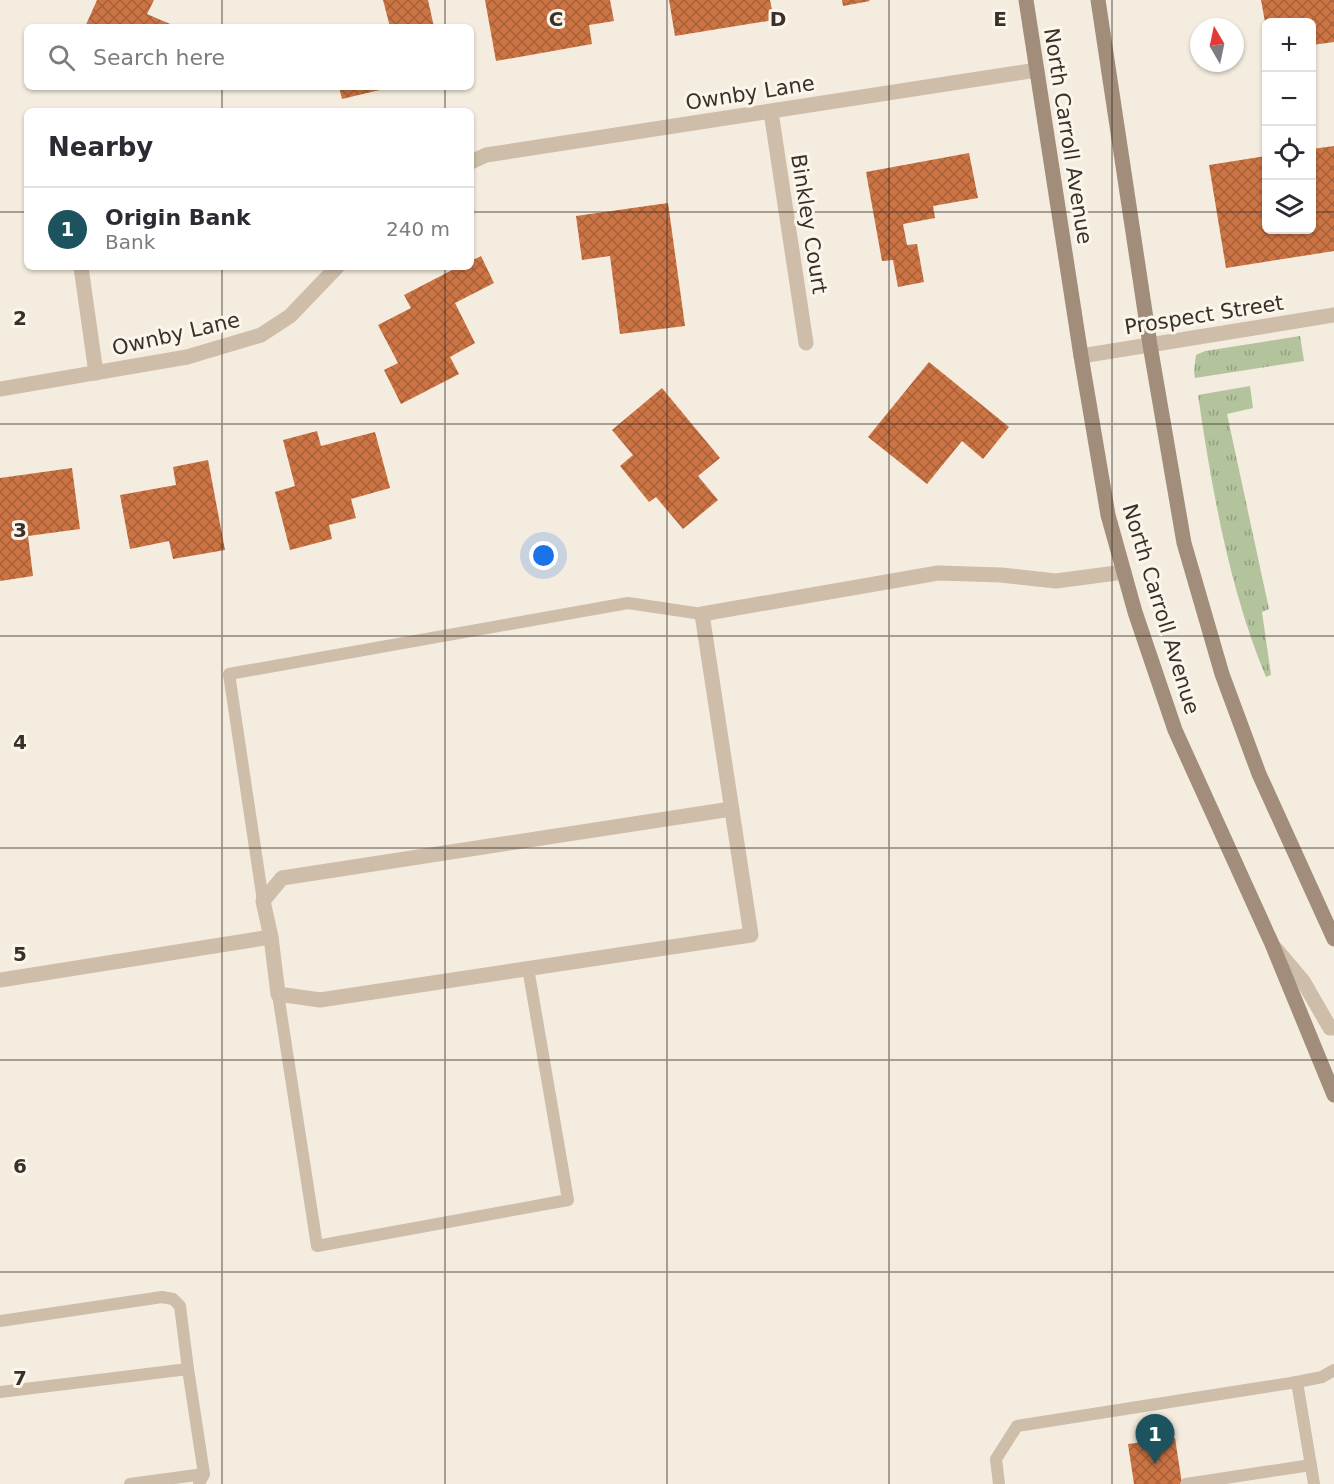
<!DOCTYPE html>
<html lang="en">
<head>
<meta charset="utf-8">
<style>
  body { margin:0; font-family:"DejaVu Sans",sans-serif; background:#f2f2f3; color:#2b2b33 }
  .controls { position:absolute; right:18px; top:18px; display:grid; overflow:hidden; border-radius:9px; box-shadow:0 2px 4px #0004 }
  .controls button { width:54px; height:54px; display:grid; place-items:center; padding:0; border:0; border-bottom:2px solid #e1e1e2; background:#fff; color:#2b2b33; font:30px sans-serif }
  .compass { position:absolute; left:1190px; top:18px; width:54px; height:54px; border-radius:50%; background:#fff; box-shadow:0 2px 4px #0004; rotate:351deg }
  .you { position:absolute; left:544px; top:556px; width:21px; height:21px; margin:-15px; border:4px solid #fff; border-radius:50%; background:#1a73e8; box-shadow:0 0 0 9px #1a73e833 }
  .badge { display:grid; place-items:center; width:39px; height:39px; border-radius:50%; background:#1c535e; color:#fff; font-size:20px; font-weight:700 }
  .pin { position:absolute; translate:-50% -50px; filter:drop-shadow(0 2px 3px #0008) }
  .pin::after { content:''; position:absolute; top:32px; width:21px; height:18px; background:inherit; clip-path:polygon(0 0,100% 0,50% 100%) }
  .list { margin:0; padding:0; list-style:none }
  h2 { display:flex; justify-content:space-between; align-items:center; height:78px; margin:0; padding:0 24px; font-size:26px }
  h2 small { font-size:20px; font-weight:400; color:#7c7c81 }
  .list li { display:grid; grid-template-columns:39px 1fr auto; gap:18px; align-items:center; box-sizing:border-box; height:84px; padding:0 24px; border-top:2px solid #e1e1e2 }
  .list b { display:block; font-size:22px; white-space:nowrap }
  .list p { margin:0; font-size:20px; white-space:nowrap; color:#7c7c81 }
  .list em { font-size:20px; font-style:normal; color:#7c7c81 }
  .icon { flex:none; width:33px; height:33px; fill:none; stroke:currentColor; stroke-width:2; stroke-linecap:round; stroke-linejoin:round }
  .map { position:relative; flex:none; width:1334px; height:1484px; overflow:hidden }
  .search { position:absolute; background:#fff; box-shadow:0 2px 4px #0004; left:24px; top:24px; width:450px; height:66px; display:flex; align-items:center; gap:15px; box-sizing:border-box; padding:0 21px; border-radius:9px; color:#7c7c81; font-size:22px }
  .panel { position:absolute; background:#fff; box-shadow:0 2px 4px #0004; left:24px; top:108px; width:450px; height:162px; border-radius:9px }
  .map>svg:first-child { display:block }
  .grass { fill:url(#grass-tufts) }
  .building { fill:url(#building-cross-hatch) }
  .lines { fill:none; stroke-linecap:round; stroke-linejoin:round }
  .lane { stroke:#cdbda9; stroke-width:12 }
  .street { stroke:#cdbda9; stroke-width:15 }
  .secondary { stroke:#a18d7a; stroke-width:15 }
  .grid { fill:none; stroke:#3a3029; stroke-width:1.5; stroke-opacity:0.55 }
  .labels { text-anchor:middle; stroke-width:6; stroke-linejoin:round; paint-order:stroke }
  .street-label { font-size:21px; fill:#3a3029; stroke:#fbf6eb }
  .grid-label { font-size:20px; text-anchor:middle; font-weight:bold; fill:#3a3029; stroke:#fbf6eb; stroke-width:6; stroke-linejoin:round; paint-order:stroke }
</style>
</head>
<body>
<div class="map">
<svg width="1334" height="1484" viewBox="0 0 1334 1484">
  <defs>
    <pattern id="grass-tufts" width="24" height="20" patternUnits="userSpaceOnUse" patternTransform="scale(1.5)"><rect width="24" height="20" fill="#b3c49d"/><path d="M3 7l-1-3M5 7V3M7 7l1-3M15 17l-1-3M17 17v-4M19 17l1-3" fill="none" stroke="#93a080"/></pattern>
    <pattern id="building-cross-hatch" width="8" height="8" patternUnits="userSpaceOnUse" patternTransform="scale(1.5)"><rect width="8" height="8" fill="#cc7444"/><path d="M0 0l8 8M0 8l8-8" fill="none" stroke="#a76039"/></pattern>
  </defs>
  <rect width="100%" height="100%" fill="#f4ecde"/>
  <!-- grass -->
  <g class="grass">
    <polygon points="1300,336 1304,361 1195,378 1194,371 1196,355 1205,351"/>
    <path d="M1250,386L1253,408L1227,414L1269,609L1262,612L1271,675L1266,677C1229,588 1212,490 1198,395Z"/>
  </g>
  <!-- building -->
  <g class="building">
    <polygon points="97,0 154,0 147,14 177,27 85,27"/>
    <polygon points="383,0 428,0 434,27 390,27"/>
    <polygon points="485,0 610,0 614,21 589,25 592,44 496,61"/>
    <polygon points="669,0 770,0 774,20 675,36"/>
    <polygon points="842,0 869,0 870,1 843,6"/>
    <polygon points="1261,0 1334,0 1334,42 1312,45 1312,22 1265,22"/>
    <polygon points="339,87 388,87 388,88 342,99"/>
    <polygon points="1334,146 1334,251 1226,268 1209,165 1266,156 1266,230 1312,230 1312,149"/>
    <polygon points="969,153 978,198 933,206 935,218 903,224 907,245 917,244 924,282 898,287 893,260 882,261 866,172"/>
    <polygon points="668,203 685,326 620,334 610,256 582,260 576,216"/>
    <polygon points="481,256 494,283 455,303 475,343 450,357 459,374 401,404 384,370 398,363 378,325 411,308 404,295 458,267 471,267 471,261"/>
    <polygon points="929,362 1009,427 983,459 962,441 927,484 868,437"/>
    <polygon points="662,388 720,458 698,476 718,500 683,529 656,497 649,502 620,466 633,455 612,430"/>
    <polygon points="317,431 321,446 375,432 390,488 351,499 356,518 329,525 332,539 290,550 275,492 295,486 283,440"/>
    <polygon points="208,460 225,550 173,559 169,541 130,549 120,495 176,485 173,467"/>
    <polygon points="72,468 80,529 28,536 33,576 0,581 0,478"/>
    <polygon points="1175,1438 1182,1484 1134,1484 1128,1444"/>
  </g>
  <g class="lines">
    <!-- lane -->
    <g class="lane">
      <polyline points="263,901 229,674 628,603 702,614"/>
      <polyline points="278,994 317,1246 568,1200 528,968"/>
      <polyline points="0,1321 162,1297 173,1299 180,1306 188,1369"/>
      <polyline points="1297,1382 1314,1484"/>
      <polyline points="0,1392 188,1369 204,1474 199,1484"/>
      <polyline points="130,1484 204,1474"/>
      <polyline points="999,1484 996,1459 1017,1426 1297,1382 1322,1377 1334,1370"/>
      <polyline points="1186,1484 1311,1465"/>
    </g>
    <!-- street -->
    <g class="street">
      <polyline points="771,112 806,343"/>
      <polyline points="471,162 486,155 1037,70"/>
      <polyline points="81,267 96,373"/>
      <polyline points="1081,356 1334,315"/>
      <polyline points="0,389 187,357 261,335 290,316 337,267"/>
      <polyline points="271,937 263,901 282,878 731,809"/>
      <polyline points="1276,949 1303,981 1330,1028 1334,1028"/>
      <polyline points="0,980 271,937 278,994 320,1000 751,935 702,614 938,573 1001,575 1056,581 1124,572"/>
    </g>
    <!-- secondary -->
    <g class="secondary">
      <polyline points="1026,0 1081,356 1108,515 1135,612 1175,730 1272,944 1334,1095"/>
      <polyline points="1098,0 1150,345 1184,543 1222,674 1259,774 1334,939"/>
    </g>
  </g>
  <!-- grid -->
  <path class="grid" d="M222,0V27M445,0V27M667,0V1484M889,0V1484M1112,0V1484M222,87V111M445,87V111M0,212H27M471,212H1266M1312,212H1334M222,267V1484M445,267V1484M0,424H1334M0,636H1334M0,848H1334M0,1060H1334M0,1272H1334"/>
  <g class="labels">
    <!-- street labels -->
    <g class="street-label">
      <text transform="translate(750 93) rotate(-9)" y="7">Ownby Lane</text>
      <text transform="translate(1068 136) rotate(81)" y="7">North Carroll Avenue</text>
      <text transform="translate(809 224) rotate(81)" y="7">Binkley Court</text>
      <text transform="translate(1204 315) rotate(-9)" y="7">Prospect Street</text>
      <text transform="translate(176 334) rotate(-13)" y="7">Ownby Lane</text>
      <text transform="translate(1161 609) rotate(73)" y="7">North Carroll Avenue</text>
    </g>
  </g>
  <g class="grid-label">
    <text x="556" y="26">C</text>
    <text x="778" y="26">D</text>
    <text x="1000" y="26">E</text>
    <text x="20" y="325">2</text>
    <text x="20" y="537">3</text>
    <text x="20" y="749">4</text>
    <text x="20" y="961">5</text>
    <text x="20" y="1173">6</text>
    <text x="20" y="1385">7</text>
  </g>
</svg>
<div class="controls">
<button>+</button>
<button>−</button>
<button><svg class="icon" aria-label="locate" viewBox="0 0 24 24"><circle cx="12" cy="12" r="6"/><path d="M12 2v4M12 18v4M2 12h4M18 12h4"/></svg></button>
<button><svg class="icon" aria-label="layers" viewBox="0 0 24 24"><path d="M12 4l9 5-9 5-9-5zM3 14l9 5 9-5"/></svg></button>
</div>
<svg class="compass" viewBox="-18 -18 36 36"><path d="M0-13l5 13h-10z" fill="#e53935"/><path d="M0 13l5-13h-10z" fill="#7c7c81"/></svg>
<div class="you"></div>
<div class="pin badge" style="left:1155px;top:1464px">1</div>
<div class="search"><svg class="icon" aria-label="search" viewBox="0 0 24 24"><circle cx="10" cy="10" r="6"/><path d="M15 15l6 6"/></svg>Search here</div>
<section class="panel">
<h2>Nearby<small></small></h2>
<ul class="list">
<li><span class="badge">1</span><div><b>Origin Bank</b><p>Bank</p></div><em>240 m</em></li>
</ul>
</section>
</div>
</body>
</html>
